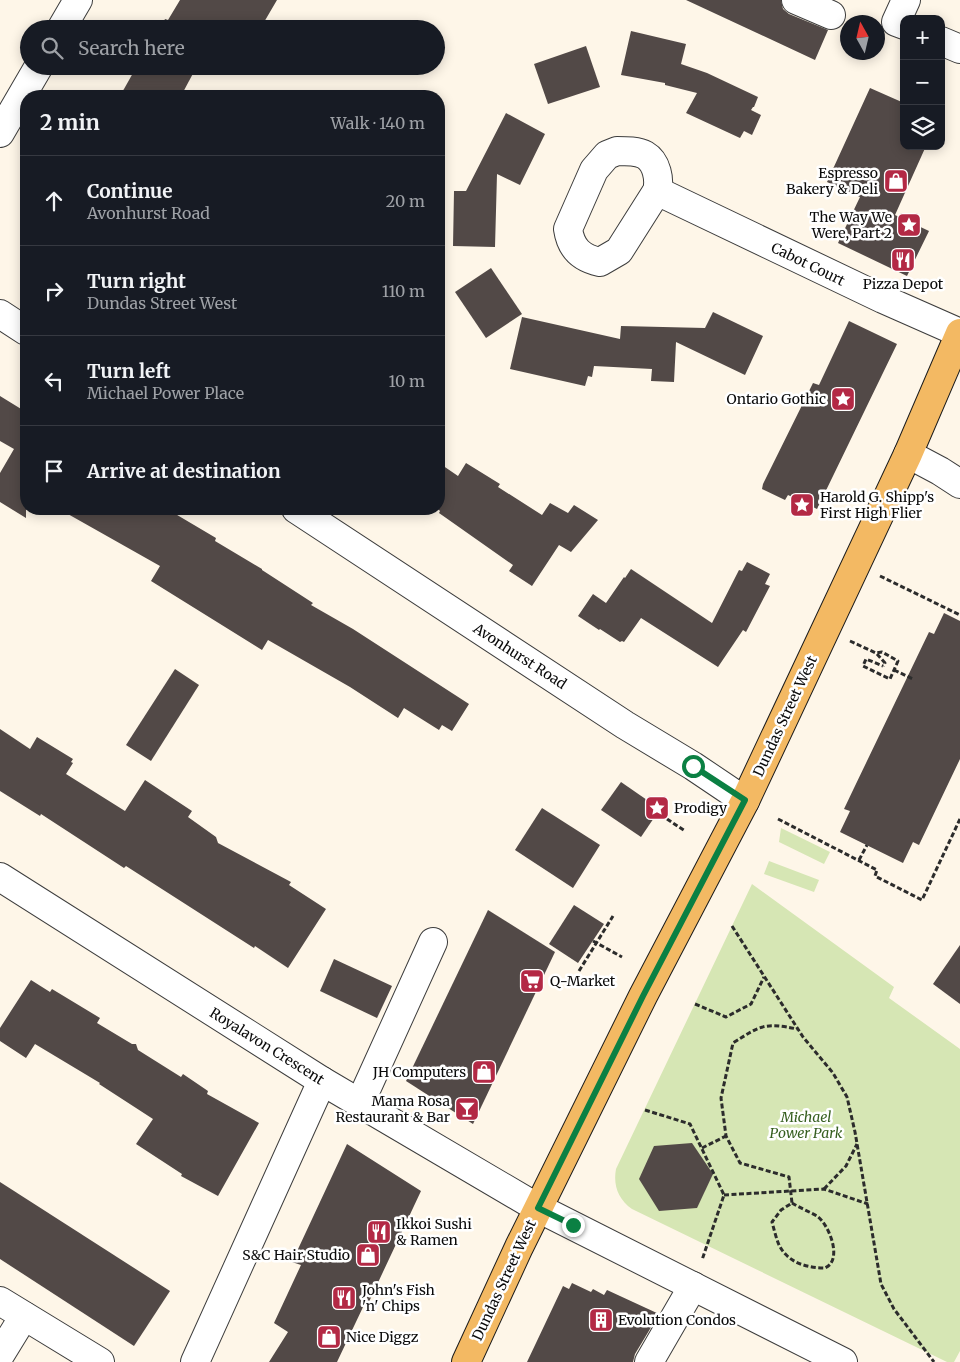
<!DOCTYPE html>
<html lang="en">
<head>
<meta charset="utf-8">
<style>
  body { margin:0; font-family:Merriweather,serif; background:#242831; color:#f1f3f6 }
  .controls { position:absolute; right:15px; top:15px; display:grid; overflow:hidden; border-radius:10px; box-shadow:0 2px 12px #0003 }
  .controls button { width:45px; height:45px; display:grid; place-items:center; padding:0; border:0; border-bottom:1px solid #363941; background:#171b24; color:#f1f3f6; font:25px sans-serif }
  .compass { position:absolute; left:840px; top:15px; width:45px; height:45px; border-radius:50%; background:#171b24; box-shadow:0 2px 12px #0003; rotate:352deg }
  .stop { position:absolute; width:15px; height:15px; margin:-11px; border:4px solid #0b8043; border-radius:50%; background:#fff }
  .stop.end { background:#0b8043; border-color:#fff; box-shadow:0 1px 5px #0008 }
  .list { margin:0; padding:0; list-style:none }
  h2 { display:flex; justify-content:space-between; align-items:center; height:65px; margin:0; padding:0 20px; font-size:21px }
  h2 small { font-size:16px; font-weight:400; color:#9ea1a6 }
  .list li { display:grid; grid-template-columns:32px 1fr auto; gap:15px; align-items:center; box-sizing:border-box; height:90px; padding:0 20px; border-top:1px solid #363941 }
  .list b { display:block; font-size:19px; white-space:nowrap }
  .list p { margin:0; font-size:16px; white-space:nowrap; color:#9ea1a6 }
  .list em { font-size:16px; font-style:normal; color:#9ea1a6 }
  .icon { flex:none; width:28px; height:28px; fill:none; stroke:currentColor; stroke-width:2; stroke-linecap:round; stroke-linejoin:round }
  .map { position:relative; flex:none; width:960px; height:1362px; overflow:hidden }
  .search { position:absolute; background:#171b24; box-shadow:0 2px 12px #0003; left:20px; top:20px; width:425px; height:55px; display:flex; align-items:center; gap:12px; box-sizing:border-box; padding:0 18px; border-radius:28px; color:#9ea1a6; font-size:19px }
  .panel { position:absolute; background:#171b24; box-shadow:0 2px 12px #0003; left:20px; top:90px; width:425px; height:425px; border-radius:20px }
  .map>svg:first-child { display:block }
  .green { fill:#d6e6b4 }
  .building { fill:#524947 }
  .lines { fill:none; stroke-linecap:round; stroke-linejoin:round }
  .minor-casing { stroke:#3d3d3d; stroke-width:30 }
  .major-casing { stroke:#1b1b1b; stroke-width:30 }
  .path { stroke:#2c2c2c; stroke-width:3; stroke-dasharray:5 2.5; stroke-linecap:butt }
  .minor { stroke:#fff; stroke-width:28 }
  .major { stroke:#f3b963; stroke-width:28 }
  .route { stroke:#0b8043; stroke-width:6 }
  .labels { text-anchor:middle; stroke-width:5; stroke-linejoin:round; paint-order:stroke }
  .poi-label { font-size:14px; fill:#0a0a0a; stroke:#fff; text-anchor:start }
  .street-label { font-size:14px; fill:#0a0a0a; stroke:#fff }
  .park-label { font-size:14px; font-style:italic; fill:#355e1e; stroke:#fff }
</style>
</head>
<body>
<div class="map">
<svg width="960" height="1362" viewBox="0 0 960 1362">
  <rect width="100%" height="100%" fill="#fef6e8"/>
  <!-- green -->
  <g class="green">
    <polygon points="781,828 830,852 824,864 779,842"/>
    <polygon points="769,861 819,880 814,892 764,874"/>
    <path d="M752,884L894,987L889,998L960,1049V1351L954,1362H947L632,1209C618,1199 613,1185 616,1169Z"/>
  </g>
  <!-- building -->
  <g class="building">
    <polygon points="180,0 277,0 260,29 160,29 165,19 168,20"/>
    <polygon points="686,0 781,0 783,9 789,14 828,30 815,60"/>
    <polygon points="631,31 686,44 681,64 707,73 758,97 754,107 753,107 751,110 761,115 752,135 744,131 740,138 686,113 697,93 665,85 665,83 621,75"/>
    <polygon points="586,46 600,87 548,104 534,64"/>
    <polygon points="137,66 197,66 181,96 120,96"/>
    <polygon points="870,88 904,103 904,146 926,146 895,215 929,231 907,276 838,243 860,197 827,182"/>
    <polygon points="506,113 545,134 520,185 497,174 495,247 453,246 454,191 466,191"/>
    <polygon points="491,268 522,314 486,338 455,292"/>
    <polygon points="713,312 763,336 745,375 676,342 674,382 651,381 652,369 594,366 592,377 588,376 585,386 510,369 522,317 620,339 621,326 705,328"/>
    <polygon points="849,321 897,344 817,509 788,495 785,500 762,489 763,484 813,383 819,385"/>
    <polygon points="0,396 26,412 26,518 0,502 0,473 14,449 0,441"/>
    <polygon points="439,463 458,476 466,463 500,484 498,487 542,515 550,503 568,513 574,505 598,520 571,552 559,545 532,586 509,571 513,565 439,513 440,511 439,510"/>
    <polygon points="59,509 167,509 216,538 215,541 262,569 262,570 313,603 311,605 353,629 469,704 452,731 442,725 439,730 404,708 398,718 350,687 268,640 262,650 151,581 160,566"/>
    <polygon points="747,562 770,574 765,584 770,586 746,632 743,630 718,667 641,618 624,642 622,641 620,642 600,629 599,630 578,616 593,594 606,603 624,577 625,578 631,569 712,623 739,570 742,571"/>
    <polygon points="944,613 960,621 960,759 919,845 913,842 903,863 840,832 850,811 844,809 854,788 929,632 934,634"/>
    <polygon points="175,669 199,685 151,761 126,745"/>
    <polygon points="0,729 30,749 37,737 73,759 71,762 73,763 66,774 125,811 145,780 192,811 188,817 216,837 218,843 291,882 289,885 326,909 288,968 255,946 254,948 126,866 124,868 41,814 40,816 0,791"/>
    <polygon points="621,782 660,809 641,837 601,810"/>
    <polygon points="542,808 600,845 573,888 515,850"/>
    <polygon points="574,905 604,924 578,963 549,944"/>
    <polygon points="488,910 555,952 473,1124 406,1081"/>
    <polygon points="960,945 960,1004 933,984"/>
    <polygon points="334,959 392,986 377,1018 320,991"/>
    <polygon points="31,980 50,992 52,989 100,1018 97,1023 132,1044 136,1044 138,1050 181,1077 183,1074 208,1091 207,1094 259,1123 218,1196 181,1176 182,1174 136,1144 153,1119 99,1084 100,1083 35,1044 26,1058 0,1041 0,1028"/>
    <polygon points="692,1143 713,1174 697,1208 659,1211 639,1179 654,1146"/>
    <polygon points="347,1144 421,1191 367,1306 364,1305 337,1362 269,1362 288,1332 274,1323 301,1265 292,1262"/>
    <polygon points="0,1182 170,1291 134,1346 0,1259"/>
    <polygon points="572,1283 591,1292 593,1289 604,1295 607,1290 659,1314 635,1354 633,1362 527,1362 563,1286 569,1289"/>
  </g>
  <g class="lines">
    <defs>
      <g id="minor">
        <polyline points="796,0 831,15"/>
        <polyline points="904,25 896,22 906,0"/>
        <polyline points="61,29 78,0"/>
        <polyline points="941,41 960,49"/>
        <polyline points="0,133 39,66"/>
        <path d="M617,151C626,151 638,151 645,155C657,162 660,180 657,191L619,251L600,262C581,258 571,249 568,229L594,170L607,155Z"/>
        <polyline points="657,191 883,299 960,333"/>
        <polyline points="0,314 26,331"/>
        <polyline points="908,454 940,471 960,484"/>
        <polyline points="296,509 625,725 693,766 745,801"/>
        <polyline points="0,877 322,1081 538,1208 843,1362"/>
        <polyline points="360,1103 433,942"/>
        <polyline points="0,1301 100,1362"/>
        <polyline points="0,1355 24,1316"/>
        <polyline points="195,1362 322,1081"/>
        <polyline points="649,1362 693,1286"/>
      </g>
      <polyline id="major" points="466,1362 519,1247 643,996 745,801 908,454 960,333"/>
    </defs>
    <!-- minor casing -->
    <use href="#minor" class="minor-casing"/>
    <!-- major casing -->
    <use href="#major" class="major-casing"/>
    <!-- path -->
    <g class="path">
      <polyline points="880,576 960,615"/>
      <polyline points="850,641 876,653 882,652 898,661 890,679 863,666 866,659 883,666"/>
      <polyline points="877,654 885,663 883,666"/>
      <polyline points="894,670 913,679"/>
      <polyline points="667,819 685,831"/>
      <polyline points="778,819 877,870 875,876 922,900 960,819"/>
      <polyline points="859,860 867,845"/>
      <polyline points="732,926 803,1037 833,1073 847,1097 855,1132 881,1284 894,1309 934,1362"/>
      <polyline points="593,941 622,957"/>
      <polyline points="579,971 613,916"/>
      <polyline points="695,1004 726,1017 751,1004 764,977"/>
      <polyline points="645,1110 690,1124 724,1195 702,1260"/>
      <polyline points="702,1148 726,1136"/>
      <polyline points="824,1189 846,1166 857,1144"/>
      <polyline points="724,1195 824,1189 868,1204"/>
      <path d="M792,1203C800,1208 810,1212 817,1216C828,1224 839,1251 831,1263C830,1265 827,1267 825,1268C807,1268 788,1263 779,1245C776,1238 774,1229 772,1222L781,1210L792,1203L789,1177L740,1163L726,1136L721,1098L733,1043C760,1026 764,1022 797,1029"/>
    </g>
    <!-- minor -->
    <use href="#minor" class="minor"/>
    <!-- major -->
    <use href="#major" class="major"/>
  </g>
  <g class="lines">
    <!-- route -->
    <polyline class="route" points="573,1225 538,1208 643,996 745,800 693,766"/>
  </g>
  <!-- icons -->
  <defs>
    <symbol id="shop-square" viewBox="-11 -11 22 22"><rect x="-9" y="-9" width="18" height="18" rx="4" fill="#b32945" stroke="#fff"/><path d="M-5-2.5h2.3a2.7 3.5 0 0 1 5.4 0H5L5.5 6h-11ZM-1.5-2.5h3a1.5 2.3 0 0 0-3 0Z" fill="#fff"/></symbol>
    <symbol id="sight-square" viewBox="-11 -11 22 22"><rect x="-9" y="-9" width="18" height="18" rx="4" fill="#b32945" stroke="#fff"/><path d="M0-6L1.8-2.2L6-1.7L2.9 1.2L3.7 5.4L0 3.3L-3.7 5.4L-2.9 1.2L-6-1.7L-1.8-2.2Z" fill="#fff"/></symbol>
    <symbol id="restaurant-square" viewBox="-11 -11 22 22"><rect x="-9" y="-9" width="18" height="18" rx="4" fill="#b32945" stroke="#fff"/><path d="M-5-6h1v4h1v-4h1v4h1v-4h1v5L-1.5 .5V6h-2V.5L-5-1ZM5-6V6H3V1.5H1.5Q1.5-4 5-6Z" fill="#fff"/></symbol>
    <symbol id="supermarket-square" viewBox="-11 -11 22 22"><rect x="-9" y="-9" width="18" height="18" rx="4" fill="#b32945" stroke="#fff"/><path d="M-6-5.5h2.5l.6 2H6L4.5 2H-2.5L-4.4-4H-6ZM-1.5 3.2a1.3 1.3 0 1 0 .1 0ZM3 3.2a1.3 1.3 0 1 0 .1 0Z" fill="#fff"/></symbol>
    <symbol id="bar-square" viewBox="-11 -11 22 22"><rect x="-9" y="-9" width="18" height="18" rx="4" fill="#b32945" stroke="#fff"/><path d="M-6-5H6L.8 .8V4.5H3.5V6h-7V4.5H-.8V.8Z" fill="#fff"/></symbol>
    <symbol id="building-square" viewBox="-11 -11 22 22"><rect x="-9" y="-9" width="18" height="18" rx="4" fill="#b32945" stroke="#fff"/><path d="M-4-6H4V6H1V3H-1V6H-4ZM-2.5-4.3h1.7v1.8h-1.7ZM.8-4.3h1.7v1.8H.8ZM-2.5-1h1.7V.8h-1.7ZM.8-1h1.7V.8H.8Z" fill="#fff"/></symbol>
  </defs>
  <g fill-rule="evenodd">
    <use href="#shop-square" x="882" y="167" width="28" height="28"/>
    <use href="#sight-square" x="895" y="211" width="28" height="28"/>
    <use href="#restaurant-square" x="889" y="246" width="28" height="28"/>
    <use href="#sight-square" x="829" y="385" width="28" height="28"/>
    <use href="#sight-square" x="788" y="491" width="28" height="28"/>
    <use href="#sight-square" x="643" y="794" width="28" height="28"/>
    <use href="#supermarket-square" x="518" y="967" width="28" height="28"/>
    <use href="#shop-square" x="470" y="1058" width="28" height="28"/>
    <use href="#bar-square" x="453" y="1095" width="28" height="28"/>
    <use href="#restaurant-square" x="365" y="1218" width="28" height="28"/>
    <use href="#shop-square" x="354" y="1241" width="28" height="28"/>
    <use href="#restaurant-square" x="330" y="1284" width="28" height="28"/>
    <use href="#building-square" x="587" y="1306" width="28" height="28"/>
    <use href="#shop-square" x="315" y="1323" width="28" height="28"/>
  </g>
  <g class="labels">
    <!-- poi labels -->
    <g class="poi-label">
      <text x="878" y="178" text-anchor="end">Espresso<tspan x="878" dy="16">Bakery &amp; Deli</tspan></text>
      <text x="892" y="222" text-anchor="end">The Way We<tspan x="892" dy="16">Were, Part 2</tspan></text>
      <text x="903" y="289" text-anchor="middle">Pizza Depot</text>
      <text x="826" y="404" text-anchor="end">Ontario Gothic</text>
      <text x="820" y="502">Harold G. Shipp's<tspan x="820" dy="16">First High Flier</tspan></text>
      <text x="674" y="813">Prodigy</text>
      <text x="550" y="986">Q-Market</text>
      <text x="466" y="1077" text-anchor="end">JH Computers</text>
      <text x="450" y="1106" text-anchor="end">Mama Rosa<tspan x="450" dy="16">Restaurant &amp; Bar</tspan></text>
      <text x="396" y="1229">Ikkoi Sushi<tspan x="396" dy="16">&amp; Ramen</tspan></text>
      <text x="350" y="1260" text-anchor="end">S&amp;C Hair Studio</text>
      <text x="362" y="1295">John's Fish<tspan x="362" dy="16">'n' Chips</tspan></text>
      <text x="618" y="1325">Evolution Condos</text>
      <text x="346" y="1342">Nice Diggz</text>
    </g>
    <!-- street labels -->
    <g class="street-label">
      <text transform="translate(808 264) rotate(26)" y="5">Cabot Court</text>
      <text transform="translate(520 656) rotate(33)" y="5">Avonhurst Road</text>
      <text transform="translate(785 716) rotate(-65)" y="5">Dundas Street West</text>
      <text transform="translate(267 1046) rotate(32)" y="5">Royalavon Crescent</text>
      <text transform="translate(504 1280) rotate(-65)" y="5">Dundas Street West</text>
    </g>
    <!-- park labels -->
    <g class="park-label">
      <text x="806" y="1122">Michael<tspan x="806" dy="16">Power Park</tspan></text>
    </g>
  </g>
</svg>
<div class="controls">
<button>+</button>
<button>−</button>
<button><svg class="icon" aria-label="layers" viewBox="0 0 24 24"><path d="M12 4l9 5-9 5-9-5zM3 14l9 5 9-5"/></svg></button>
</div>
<svg class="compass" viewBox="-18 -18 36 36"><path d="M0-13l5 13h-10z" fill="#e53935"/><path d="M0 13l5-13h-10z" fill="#9ea1a6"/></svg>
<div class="stop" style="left:693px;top:766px"></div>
<div class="stop end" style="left:573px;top:1225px"></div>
<div class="search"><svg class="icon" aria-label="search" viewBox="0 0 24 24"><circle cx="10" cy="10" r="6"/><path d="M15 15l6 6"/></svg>Search here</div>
<section class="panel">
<h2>2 min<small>Walk · 140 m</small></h2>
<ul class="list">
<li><svg class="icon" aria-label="ahead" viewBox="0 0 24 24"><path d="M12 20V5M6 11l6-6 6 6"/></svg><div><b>Continue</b><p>Avonhurst Road</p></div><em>20 m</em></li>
<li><svg class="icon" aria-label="right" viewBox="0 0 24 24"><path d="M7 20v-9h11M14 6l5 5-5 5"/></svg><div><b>Turn right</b><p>Dundas Street West</p></div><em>110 m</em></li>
<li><svg class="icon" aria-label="left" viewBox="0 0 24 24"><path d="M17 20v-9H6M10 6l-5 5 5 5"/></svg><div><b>Turn left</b><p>Michael Power Place</p></div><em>10 m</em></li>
<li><svg class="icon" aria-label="arrive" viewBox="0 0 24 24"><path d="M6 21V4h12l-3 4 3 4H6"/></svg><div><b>Arrive at destination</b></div></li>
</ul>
</section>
</div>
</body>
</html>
